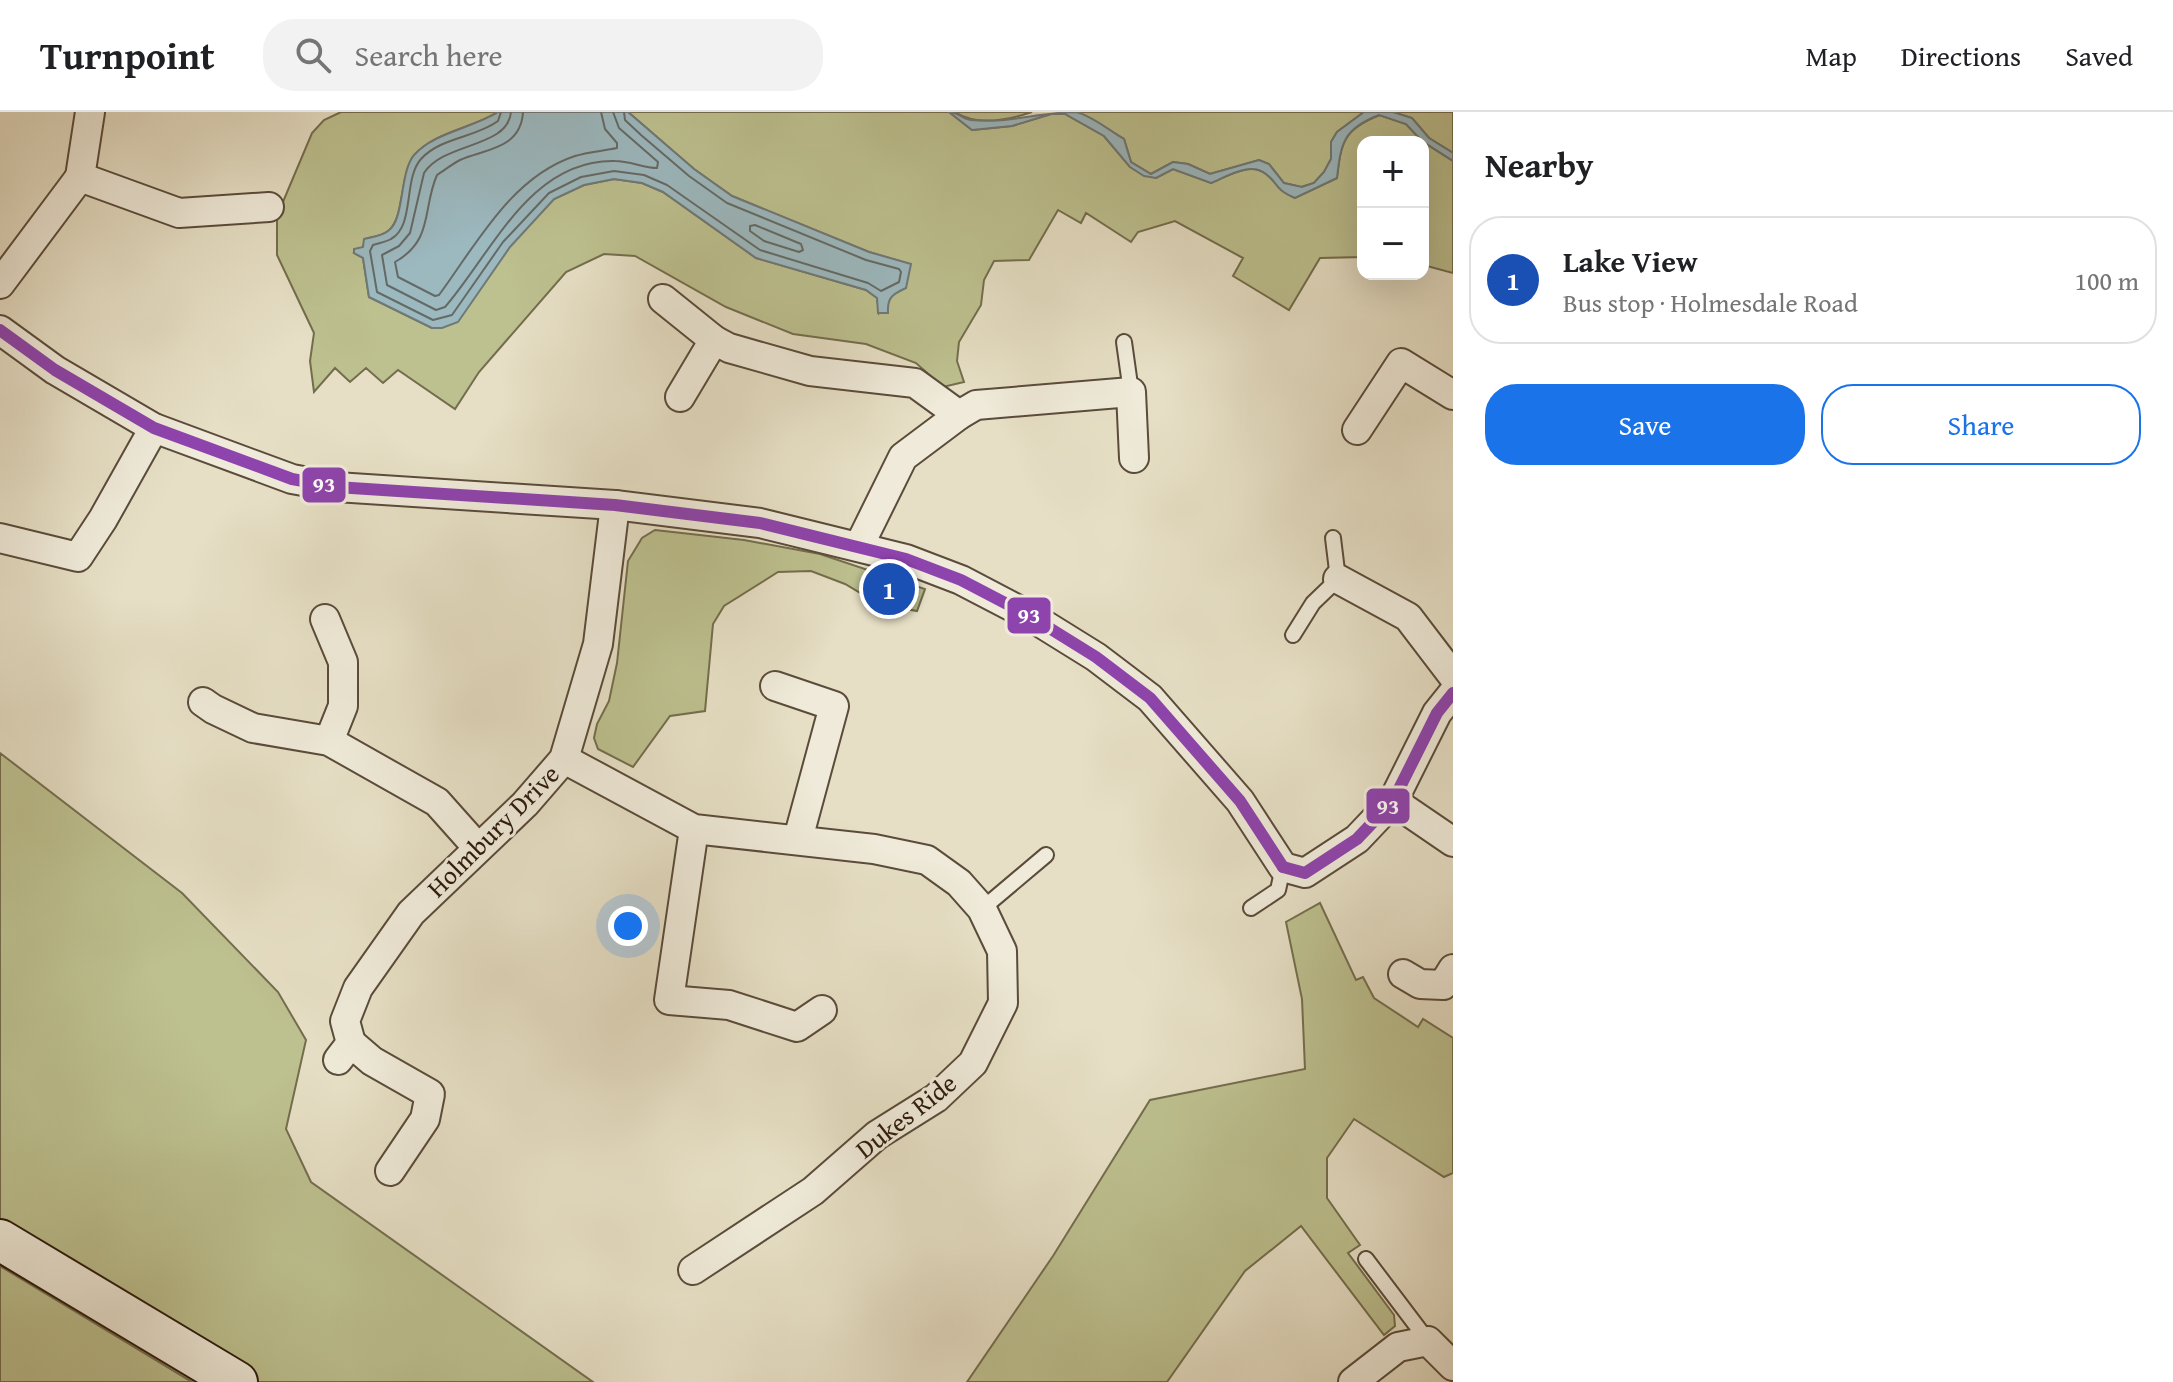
<!DOCTYPE html>
<html lang="en">
<head>
<meta charset="utf-8">
<style>
  body { margin:0; font-family:"Gentium Book Plus",serif; background:#f2f2f2; color:#202124 }
  .controls { position:absolute; right:24px; top:24px; display:grid; overflow:hidden; border-radius:16px; box-shadow:0 8px 32px #0002 }
  .controls button { width:72px; height:72px; display:grid; place-items:center; padding:0; border:0; border-bottom:2px solid #e0e0e0; background:#fff; color:#202124; font:40px sans-serif }
  .you { position:absolute; left:628px; top:814px; width:28px; height:28px; margin:-20px; border:6px solid #fff; border-radius:50%; background:#1a73e8; box-shadow:0 0 0 12px #1a73e833 }
  .badge { display:grid; place-items:center; width:52px; height:52px; border-radius:50%; background:#1a73e8; color:#fff; font-size:26px; font-weight:700 }
  .pin { position:absolute; translate:-50% -50%; border:4px solid #fff; box-shadow:0 2px 8px #0006 }
  .list { margin:0; padding:0; list-style:none }
  h2 { display:flex; justify-content:space-between; align-items:center; height:104px; margin:0; padding:0 32px; font-size:34px }
  h2 small { font-size:26px; font-weight:400; color:#757577 }
  .list li { display:grid; grid-template-columns:52px 1fr auto; gap:24px; align-items:center; box-sizing:border-box; height:128px; margin:0 16px 16px; padding:0 16px; border:2px solid #e0e0e0; border-radius:32px }
  .list b { display:block; font-size:30px; white-space:nowrap }
  .list p { margin:0; font-size:26px; white-space:nowrap; color:#757577 }
  .list em { font-size:26px; font-style:normal; color:#757577 }
  .actions { display:flex; gap:16px; padding:24px 32px }
  .actions a { flex:1; padding:18px 0; border:2px solid #1a73e8; border-radius:32px; text-align:center; font-size:28px; color:#1a73e8 }
  .actions .main { background:#1a73e8; color:#fff }
  .icon { flex:none; width:44px; height:44px; fill:none; stroke:currentColor; stroke-width:2; stroke-linecap:round; stroke-linejoin:round }
  .map { position:relative; flex:none; width:1453px; height:1270px; overflow:hidden }
  header { display:flex; align-items:center; gap:48px; box-sizing:border-box; height:112px; padding:0 40px; background:#fff; border-bottom:2px solid #e0e0e0 }
  header strong { font-size:38px }
  nav { display:flex; gap:44px; margin-inline-start:auto; font-size:28px }
  .search { width:560px; height:72px; background:#f2f2f2; display:flex; align-items:center; gap:20px; box-sizing:border-box; padding:0 28px; border-radius:32px; color:#757577; font-size:30px }
  main { display:flex }
  aside { flex:1; background:#fff }
  .map>svg:first-child { display:block }
  .green { fill:#bdc08f; stroke:#746d4d; stroke-width:2 }
  .water { fill:#9cb9c0; stroke:#6f7978; stroke-width:2 }
  .lines { fill:none; stroke-linecap:round; stroke-linejoin:round }
  .shore { stroke:#646a66; stroke-width:2 }
  .lane-casing { stroke:#5a4b3a; stroke-width:18 }
  .street-casing { stroke:#5a4b3a; stroke-width:32 }
  .secondary-casing { stroke:#2b1a0b; stroke-width:44 }
  .lane { stroke:#efead9; stroke-width:14 }
  .street { stroke:#efead9; stroke-width:28 }
  .secondary { stroke:#efead9; stroke-width:40 }
  .bus-1-casing { stroke:#efead9; stroke-width:18 }
  .bus-1 { stroke:#8e44ad; stroke-width:12 }
  .labels { text-anchor:middle; stroke-width:6; stroke-linejoin:round; paint-order:stroke }
  .street-label { font-size:26px; fill:#2b1a0b; stroke:#efead9 }
  .line-badge { stroke:#efead9; stroke-width:3 }
  .badge-label { font-size:22px; text-anchor:middle; font-weight:bold; fill:#fff }
</style>
</head>
<body>
<header>
<strong>Turnpoint</strong>
<div class="search"><svg class="icon" aria-label="search" viewBox="0 0 24 24"><circle cx="10" cy="10" r="6"/><path d="M15 15l6 6"/></svg>Search here</div>
<nav><a>Map</a><a>Directions</a><a>Saved</a></nav>
</header>
<main>
<div class="map">
<svg width="1453" height="1270" viewBox="0 0 1453 1270">
  <rect width="100%" height="100%" fill="#e6dfc5"/>
  <filter id="stains"><feTurbulence type="fractalNoise" baseFrequency=".0025" numOctaves="4"/><feColorMatrix values="0 0 0 0 .2 0 0 0 0 .09 0 0 0 0 .02 0 0 0 .5 -.17"/></filter>
  <radialGradient id="worn" r=".72"><stop offset=".6" stop-color="#630" stop-opacity="0"/><stop offset="1" stop-color="#630" stop-opacity=".3"/></radialGradient>
  <!-- green -->
  <g class="green">
    <path d="M341,0H498C473,16 434,20 415,43C399,61 405,107 388,119C382,124 372,125 365,127L363,135L354,141L363,146L369,185L432,216L554,87L584,73L614,67L642,71L663,80L756,146L866,178L877,186L879,201L910,152L869,140L732,84L694,57L628,0H949L972,18L1012,14L1051,2H1065L1104,24L1130,55L1156,66L1173,57L1211,71C1226,65 1250,49 1266,62C1279,72 1276,78 1295,86L1337,66C1341,31 1343,17 1380,3L1406,12L1423,30H1363V145L1320,146L1289,198L1233,164L1243,146L1175,109L1138,120L1131,130L1086,101L1081,111L1058,98L1029,148L994,149L984,168L981,193L959,230L957,249L964,270L943,275L916,251L866,232L793,222L726,195L635,144L604,142L566,160L479,260L455,297L398,258L383,271L366,256L350,270L335,256L314,280L310,249L314,221L277,143V104L312,21L324,8Z"/>
    <path d="M955,0H1032C1008,8 977,15 955,0Z"/>
    <polygon points="1077,0 1364,0 1337,20 1331,30 1331,47 1324,60 1314,71 1301,75 1284,71 1269,52 1259,48 1210,62 1188,52 1173,50 1151,62 1131,50 1124,27"/>
    <polygon points="1393,0 1453,0 1453,41 1429,26 1412,6"/>
    <polygon points="1423,30 1453,49 1453,161 1423,153"/>
    <polygon points="655,418 744,428 820,442 925,477 917,499 879,492 845,472 811,459 778,460 724,494 713,512 705,599 670,604 633,655 598,637 594,626 597,612 609,589 617,551 628,449 642,426"/>
    <polygon points="0,641 182,781 278,880 306,928 286,1017 311,1070 593,1270 259,1270 0,1115"/>
    <polygon points="1320,791 1356,868 1363,865 1374,886 1418,915 1423,907 1453,926 1453,1061 1444,1065 1354,1007 1327,1046 1327,1086 1360,1133 1348,1141 1394,1203 1395,1214 1384,1223 1301,1114 1245,1159 1167,1270 967,1270 1053,1144 1150,988 1305,957 1302,887 1286,810"/>
    <polygon points="0,1154 192,1270 0,1270"/>
  </g>
  <!-- water -->
  <g class="water">
    <path d="M498,0H628L694,57L732,84L869,140L911,152L906,176C893,182 887,185 888,201H878L877,186L866,178L756,146L663,80L642,71L614,67L584,73L554,87L510,135L458,210L442,216H432L369,185L363,146L354,141V137L363,135L364,127C372,125 382,124 388,119C405,108 399,61 414,43C433,21 473,16 498,0Z"/>
    <path d="M949,0C958,0 962,7 971,8C1006,12 1040,0 1076,0C1091,3 1110,19 1124,27L1131,50L1151,62L1173,50L1188,52L1210,62L1259,48L1269,52L1284,71L1302,75L1314,71L1324,60L1331,47V30L1337,20L1364,0H1393L1412,6L1429,26L1453,41V49L1422,29L1406,12L1379,3C1343,17 1341,31 1337,66L1295,86C1274,77 1280,73 1266,62C1250,49 1226,65 1211,71L1173,57L1156,66L1144,64L1130,55L1104,24L1065,2H1051L1012,14L972,18Z"/>
  </g>
  <g class="lines">
    <!-- shore -->
    <g class="shore">
      <path d="M501,0L498,9C475,26 441,25 421,47C403,67 415,114 391,127C386,130 379,131 373,133L370,139L377,180L433,208L452,203L503,130L549,81L581,65L614,59L644,63L667,73L760,138L868,171L881,179L899,170L901,160L899,157L866,148L727,91L689,64L641,23L625,8L624,0"/>
      <path d="M511,0C508,36 444,30 424,61L410,121L399,134L382,143L387,173L436,198L445,195C492,141 530,47 615,49C630,49 644,56 657,56L658,50L619,16L613,0"/>
      <path d="M523,0C521,37 485,37 460,48C452,52 445,58 437,63C422,97 434,128 395,150L398,165L435,184L439,183C476,133 511,65 575,44C588,40 603,39 617,36V31L605,17L601,0"/>
      <polygon points="755,113 801,132 803,138 799,140 764,129 750,119 750,114"/>
    </g>
    <defs>
      <g id="lane">
        <polyline points="1124,230 1131,280"/>
        <polyline points="1293,523 1313,491 1338,467 1333,426"/>
        <polyline points="1251,796 1278,778 1283,755"/>
        <polyline points="982,797 1046,743"/>
        <polyline points="1366,1147 1428,1229"/>
      </g>
      <g id="street">
        <polyline points="90,0 80,65 179,101 269,95"/>
        <polyline points="0,172 80,65"/>
        <polyline points="663,187 714,228"/>
        <polyline points="0,218 55,258 154,316 292,367 336,375 615,393 760,411 906,447 961,468 1030,504 1096,545 1150,586 1240,689 1283,755 1305,761 1357,727 1393,689 1437,601 1453,581"/>
        <polyline points="680,285 714,228 729,236 810,259 915,271 959,303 976,293 1131,280 1134,346"/>
        <polyline points="1357,318 1401,251 1453,283"/>
        <polyline points="0,426 78,445 103,407 154,316"/>
        <polyline points="859,434 903,345 959,303"/>
        <polyline points="1338,467 1408,505 1453,564"/>
        <polyline points="325,507 343,550 343,594 329,629"/>
        <polyline points="775,574 834,594 798,727"/>
        <polyline points="203,590 213,597 253,616 329,629 437,690 478,736"/>
        <polyline points="564,647 694,717 874,737 927,748 959,771 982,797 1002,839 1003,891 973,951 936,986 877,1023 813,1079 693,1158"/>
        <polyline points="1393,689 1453,730"/>
        <polyline points="694,717 669,888 729,893 797,915 822,898"/>
        <polyline points="1403,862 1420,872 1443,873 1453,857"/>
        <polyline points="351,931 372,949 430,982 425,1007 390,1059"/>
        <polyline points="338,948 351,931 345,909 358,876 411,801 525,692 564,647 598,532 615,393"/>
        <polyline points="1353,1270 1398,1235 1428,1229 1453,1254"/>
      </g>
      <polyline id="secondary" points="0,1128 237,1270"/>
    </defs>
    <!-- lane casing -->
    <use href="#lane" class="lane-casing"/>
    <!-- street casing -->
    <use href="#street" class="street-casing"/>
    <!-- secondary casing -->
    <use href="#secondary" class="secondary-casing"/>
    <!-- lane -->
    <use href="#lane" class="lane"/>
    <!-- street -->
    <use href="#street" class="street"/>
    <!-- secondary -->
    <use href="#secondary" class="secondary"/>
    <defs>
      <g id="bus-1">
        <polyline points="0,218 55,258 154,316 292,367 336,375 615,393 760,411 906,447 961,468 1030,504 1096,545 1150,586 1240,689 1283,755"/>
        <polyline points="1283,755 1305,761 1357,727 1393,689 1437,601 1453,581"/>
      </g>
    </defs>
    <!-- bus-1 casing -->
    <use href="#bus-1" class="bus-1-casing"/>
    <!-- bus-1 -->
    <use href="#bus-1" class="bus-1"/>
  </g>
  <g class="labels">
    <!-- street labels -->
    <g class="street-label">
      <text transform="translate(493 719) rotate(-45)" y="9">Holmbury Drive</text>
      <text transform="translate(906 1004) rotate(-38)" y="9">Dukes Ride</text>
    </g>
  </g>
  <g class="line-badge">
    <rect x="301" y="354" width="46" height="38" rx="8" fill="#8e44ad"/>
    <rect x="1006" y="484" width="46" height="39" rx="8" fill="#8e44ad"/>
    <rect x="1365" y="675" width="46" height="38" rx="8" fill="#8e44ad"/>
  </g>
  <g class="badge-label">
    <text x="324" y="380">93</text>
    <text x="1029" y="511">93</text>
    <text x="1388" y="702">93</text>
  </g>
  <rect width="100%" height="100%" filter="url(#stains)"/>
  <rect width="100%" height="100%" fill="url(#worn)"/>
</svg>
<div class="controls">
<button>+</button>
<button>−</button>
</div>
<div class="you"></div>
<div class="pin badge" style="left:889px;top:477px;background:#1a4fb4">1</div>
</div>
<aside>
<h2>Nearby<small></small></h2>
<ul class="list">
<li><span class="badge" style="background:#1a4fb4">1</span><div><b>Lake View</b><p>Bus stop · Holmesdale Road</p></div><em>100 m</em></li>
</ul>
<div class="actions"><a class="main">Save</a><a>Share</a></div>
</aside>
</main>
</body>
</html>
